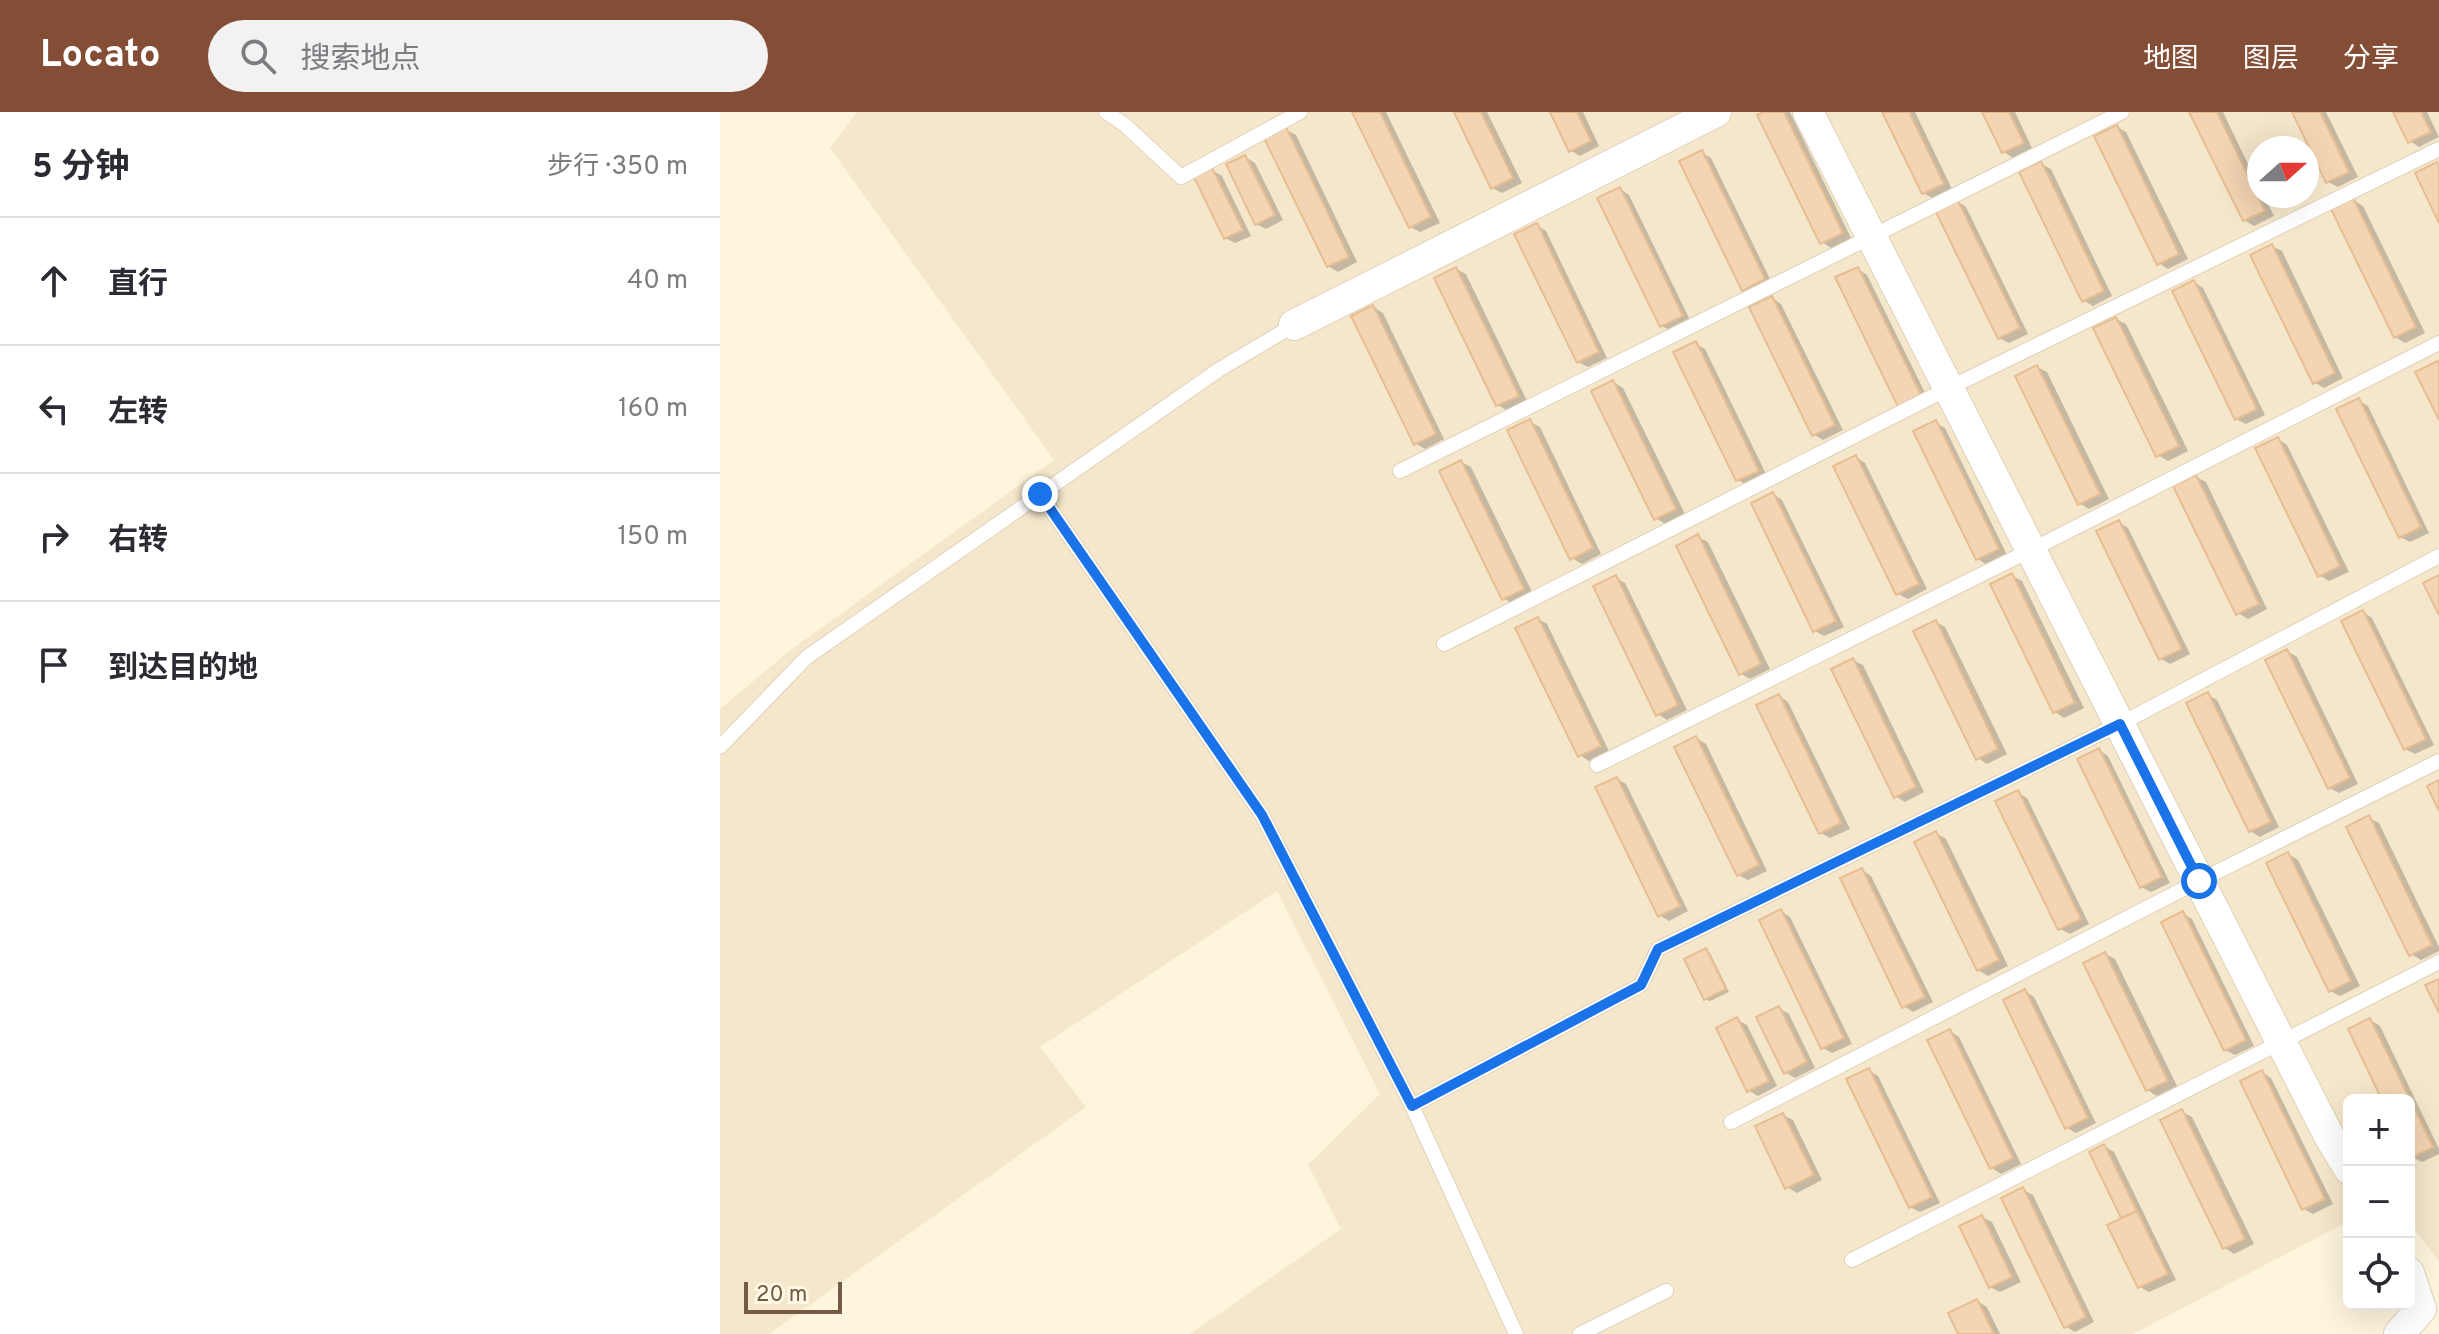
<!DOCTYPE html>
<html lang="zh">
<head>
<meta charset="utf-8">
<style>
  body { margin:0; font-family:Overpass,"Noto Sans SC",sans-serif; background:#f2f2f3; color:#2b2b33 }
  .controls { position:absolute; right:24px; bottom:24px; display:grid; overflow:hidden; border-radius:12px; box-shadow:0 8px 32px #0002 }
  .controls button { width:72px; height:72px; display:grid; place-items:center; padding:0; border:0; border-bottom:2px solid #e1e1e2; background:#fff; color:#2b2b33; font:40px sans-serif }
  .compass { position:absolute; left:1527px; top:24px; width:72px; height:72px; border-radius:50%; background:#fff; box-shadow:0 8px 32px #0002; rotate:69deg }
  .scale { position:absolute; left:24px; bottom:20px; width:98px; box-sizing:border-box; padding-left:8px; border:4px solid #745b44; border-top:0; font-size:22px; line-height:28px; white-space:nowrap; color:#745b44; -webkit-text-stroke:6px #fff8e4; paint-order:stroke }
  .stop { position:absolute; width:24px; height:24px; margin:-18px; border:6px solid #1a73e8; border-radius:50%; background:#fff }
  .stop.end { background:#1a73e8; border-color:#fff; box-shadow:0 2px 8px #0008 }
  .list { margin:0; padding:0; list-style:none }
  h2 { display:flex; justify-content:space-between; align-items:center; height:104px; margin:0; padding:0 32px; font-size:34px }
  h2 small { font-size:26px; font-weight:400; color:#7c7c81 }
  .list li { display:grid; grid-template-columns:52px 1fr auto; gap:24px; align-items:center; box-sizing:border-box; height:128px; padding:0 32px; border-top:2px solid #e1e1e2 }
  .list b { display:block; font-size:30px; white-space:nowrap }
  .list em { font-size:26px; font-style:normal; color:#7c7c81 }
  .icon { flex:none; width:44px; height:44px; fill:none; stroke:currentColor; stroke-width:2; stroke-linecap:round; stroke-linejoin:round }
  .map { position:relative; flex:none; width:1719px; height:1222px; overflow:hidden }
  header { display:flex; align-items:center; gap:48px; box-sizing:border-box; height:112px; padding:0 40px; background:#844e36; color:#fff }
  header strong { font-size:38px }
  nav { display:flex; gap:44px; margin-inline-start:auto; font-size:28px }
  .search { width:560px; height:72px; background:#f2f2f3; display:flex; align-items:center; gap:20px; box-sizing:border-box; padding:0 28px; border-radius:44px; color:#7c7c81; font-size:30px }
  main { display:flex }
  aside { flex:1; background:#fff }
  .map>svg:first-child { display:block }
  .residential { fill:#f5e7cb; fill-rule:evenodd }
  .shadow { fill:#0003 }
  .building { fill:#f4d5b3; stroke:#e8bd92; stroke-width:2 }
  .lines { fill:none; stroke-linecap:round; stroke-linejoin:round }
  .service-casing { stroke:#e1d1b9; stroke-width:16 }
  .minor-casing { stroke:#e1d1b9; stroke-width:32 }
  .service { stroke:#fff; stroke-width:14 }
  .minor { stroke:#fff; stroke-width:30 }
  .route { stroke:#1a73e8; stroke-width:10 }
</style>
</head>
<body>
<header>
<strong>Locato</strong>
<div class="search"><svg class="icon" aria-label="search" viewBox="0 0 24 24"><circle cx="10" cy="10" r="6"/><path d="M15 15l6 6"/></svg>搜索地点</div>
<nav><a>地图</a><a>图层</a><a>分享</a></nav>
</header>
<main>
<aside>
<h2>5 分钟<small>步行 · 350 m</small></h2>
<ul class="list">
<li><svg class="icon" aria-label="ahead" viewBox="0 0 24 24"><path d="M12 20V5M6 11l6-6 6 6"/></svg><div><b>直行</b></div><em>40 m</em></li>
<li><svg class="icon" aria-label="left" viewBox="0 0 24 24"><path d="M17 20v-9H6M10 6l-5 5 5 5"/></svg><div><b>左转</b></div><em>160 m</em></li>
<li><svg class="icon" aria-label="right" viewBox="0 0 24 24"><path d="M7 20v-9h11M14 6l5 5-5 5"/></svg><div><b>右转</b></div><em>150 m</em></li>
<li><svg class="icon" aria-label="arrive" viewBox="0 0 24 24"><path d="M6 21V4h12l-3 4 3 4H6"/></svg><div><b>到达目的地</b></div></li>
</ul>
</aside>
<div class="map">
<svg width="1719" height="1222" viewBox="0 0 1719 1222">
  <rect width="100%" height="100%" fill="#fef5dd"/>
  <!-- residential -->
  <path class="residential" d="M137,0H1719V1149L1689,1111V988H1629V1109L1413,1222H470L621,1117L588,1053L660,982L557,779L320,935L366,995L49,1222H0V597L72,537L334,348L110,36ZM1539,36H1587V84H1539Z"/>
  <!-- shadow -->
  <g class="shadow">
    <polygon points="634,0 666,0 720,111 700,120 690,115"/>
    <polygon points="736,0 767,0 802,71 782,81 772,76"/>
    <polygon points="832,0 863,0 879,34 860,44 850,38"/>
    <polygon points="1047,0 1070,0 1131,126 1111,136 1102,130"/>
    <polygon points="1164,0 1195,0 1232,77 1213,86 1203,81"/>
    <polygon points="1264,0 1295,0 1312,36 1293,46 1284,40"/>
    <polygon points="1472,0 1503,0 1539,75 1539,84 1544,84 1554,104 1534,114 1524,108"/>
    <polygon points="1574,0 1606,0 1638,65 1618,75 1608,70"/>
    <polygon points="1676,0 1707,0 1719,25 1699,35 1690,29"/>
    <polygon points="1397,15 1406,20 1468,147 1448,157 1439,151"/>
    <polygon points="566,18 576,23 637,150 618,160 608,154"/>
    <polygon points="982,41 991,46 1053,173 1033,183 1024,177"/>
    <polygon points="525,45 535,51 563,108 546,117 536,112"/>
    <polygon points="1321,52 1331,57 1392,184 1373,194 1363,188"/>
    <polygon points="492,58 502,64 531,124 515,131 505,126"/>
    <polygon points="900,77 909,83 971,210 951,219 942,214"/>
    <polygon points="1633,88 1643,94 1705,221 1685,231 1675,225"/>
    <polygon points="1237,89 1246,95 1308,222 1289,231 1279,226"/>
    <polygon points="816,113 826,119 887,246 868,255 858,250"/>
    <polygon points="1552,134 1562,139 1623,266 1604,276 1594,270"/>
    <polygon points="736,157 746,162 807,289 788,299 778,293"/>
    <polygon points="1138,157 1147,163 1209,289 1189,299"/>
    <polygon points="1474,170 1483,176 1545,303 1526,312 1516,307"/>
    <polygon points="1052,186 1061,192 1123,318 1103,328 1093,322"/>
    <polygon points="653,195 663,201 724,327 705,337 695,331"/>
    <polygon points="1396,207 1406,212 1468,339 1448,349 1438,343"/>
    <polygon points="976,232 985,237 1047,364 1028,374 1018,368"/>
    <polygon points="1317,255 1327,260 1389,387 1369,397 1359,391"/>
    <polygon points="893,270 903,276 965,402 945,412 936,406"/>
    <polygon points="1639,289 1648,294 1709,421 1690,430 1680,425"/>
    <polygon points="810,310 820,315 881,442 862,452 852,446"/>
    <polygon points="1216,311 1225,316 1287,443 1267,453 1258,447"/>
    <polygon points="1558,327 1567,333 1629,460 1609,469 1599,463"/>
    <polygon points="1136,345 1145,351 1207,477 1188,487 1178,482"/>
    <polygon points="741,350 751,355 813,482 793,492 783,486"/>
    <polygon points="1476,365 1486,370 1547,497 1528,507 1518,501"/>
    <polygon points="1053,382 1062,388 1124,515 1104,524 1095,519"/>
    <polygon points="1399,410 1408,416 1470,542 1450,552 1440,546"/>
    <polygon points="978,425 988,430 1050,557 1030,567 1020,561"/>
    <polygon points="1292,464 1302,469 1364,596 1344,606 1335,600"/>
    <polygon points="896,466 905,471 967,598 947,608 938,602"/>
    <polygon points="1643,500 1652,506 1714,633 1695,642 1685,637"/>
    <polygon points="818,507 827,512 889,639 869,649 860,643"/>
    <polygon points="1216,510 1225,515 1287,642 1267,652 1258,646"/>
    <polygon points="1567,539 1577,545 1638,672 1619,681 1609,676"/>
    <polygon points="1133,548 1143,553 1204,680 1185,690 1175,684"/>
    <polygon points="1488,583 1497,588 1559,715 1540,725 1530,719"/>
    <polygon points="1059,584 1068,590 1130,717 1110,726 1101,721"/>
    <polygon points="976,626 986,632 1047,759 1028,768 1018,763"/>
    <polygon points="1379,638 1388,644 1450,771 1431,780 1421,775"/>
    <polygon points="897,667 906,672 968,799 949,809 939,803"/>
    <polygon points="1297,680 1307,686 1369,812 1350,822 1340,817"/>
    <polygon points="1649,706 1659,711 1719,835 1719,839 1701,848 1691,842"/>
    <polygon points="1216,721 1226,727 1288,854 1268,864 1258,858"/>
    <polygon points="1568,742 1578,748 1640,874 1620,884 1610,879"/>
    <polygon points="1142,758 1151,764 1213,890 1193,900 1184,894"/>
    <polygon points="1061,799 1070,805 1132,932 1112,941 1103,936"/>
    <polygon points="1463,802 1472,807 1534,934 1515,943 1505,938"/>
    <polygon points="986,838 990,841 1009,880 990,889 985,887"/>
    <polygon points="1385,842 1395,847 1457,974 1437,984 1427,978"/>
    <polygon points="1305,879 1314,885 1376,1011 1356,1021 1347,1016"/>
    <polygon points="1059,896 1069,902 1095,956 1075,966 1065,960"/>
    <polygon points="1017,908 1027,913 1057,974 1038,984 1028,978"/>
    <polygon points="1650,908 1660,914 1719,1037 1719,1042 1702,1050 1692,1045 1689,1039 1689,988 1664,988"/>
    <polygon points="1230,919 1239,925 1301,1052 1281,1062 1272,1056"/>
    <polygon points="1148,958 1158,964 1220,1091 1200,1100 1190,1095"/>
    <polygon points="1542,960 1551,966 1613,1092 1593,1102 1584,1097"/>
    <polygon points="1462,1000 1472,1005 1534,1132 1514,1142 1505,1136"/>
    <polygon points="1063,1003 1073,1008 1102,1068 1077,1081 1067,1075"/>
    <polygon points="1384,1034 1394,1040 1456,1168 1429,1180 1420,1175 1404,1107 1371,1041"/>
    <polygon points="1303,1078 1313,1083 1374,1210 1355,1220 1345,1214"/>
    <polygon points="1262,1105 1272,1110 1301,1170 1280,1180 1270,1175"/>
    <polygon points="1257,1189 1267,1195 1280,1222 1240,1222"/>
  </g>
  <!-- building -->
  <g class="building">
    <polygon points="632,0 660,0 711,105 689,116"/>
    <polygon points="734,0 761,0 793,66 771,77"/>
    <polygon points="830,0 857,0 871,29 849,40"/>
    <polygon points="1043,0 1064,0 1123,121 1100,132 1037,3"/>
    <polygon points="1162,0 1189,0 1224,72 1202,82"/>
    <polygon points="1262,0 1289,0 1304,31 1282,41"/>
    <polygon points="1469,0 1497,0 1545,99 1523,109"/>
    <polygon points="1572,0 1600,0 1629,60 1606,71"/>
    <polygon points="1673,0 1701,0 1711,20 1688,31"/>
    <polygon points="1397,13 1459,142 1437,153 1374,24"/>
    <polygon points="566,15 629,145 607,155 544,26"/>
    <polygon points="982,38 1045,167 1022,179 959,49"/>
    <polygon points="525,43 555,103 535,113 506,52"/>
    <polygon points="1321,49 1384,179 1362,190 1299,60"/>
    <polygon points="1717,50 1719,55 1719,111 1695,61"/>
    <polygon points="492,56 523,118 504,127 474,65"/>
    <polygon points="900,75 963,204 940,215 877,86"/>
    <polygon points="1633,86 1696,215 1674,226 1611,97"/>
    <polygon points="1237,87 1300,216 1278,227 1215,98"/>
    <polygon points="817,111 879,240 857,251 794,122"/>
    <polygon points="1552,132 1615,261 1593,272 1530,143"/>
    <polygon points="736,155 799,284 776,294 714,166"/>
    <polygon points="1138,155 1201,283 1178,295 1115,165"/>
    <polygon points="1474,168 1537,297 1515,308 1452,179"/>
    <polygon points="1052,184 1115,313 1092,324 1029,195"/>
    <polygon points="653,193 716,322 694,333 631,204"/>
    <polygon points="1396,205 1459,334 1436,345 1373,216"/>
    <polygon points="976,229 1039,359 1016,369 953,240"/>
    <polygon points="1718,249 1719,252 1719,308 1695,260"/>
    <polygon points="1317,253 1380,382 1358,393 1295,264"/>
    <polygon points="893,268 956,397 934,408 871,279"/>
    <polygon points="1639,286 1701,415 1679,426 1616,297"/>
    <polygon points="810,307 873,436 850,448 787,318"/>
    <polygon points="1216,308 1279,437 1256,448 1193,319"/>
    <polygon points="1558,325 1620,454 1598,465 1535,336"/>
    <polygon points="1136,343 1199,472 1176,483 1113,354"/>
    <polygon points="741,348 804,477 782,488 719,359"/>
    <polygon points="1476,363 1539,492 1516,503 1453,374"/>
    <polygon points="1053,380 1116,509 1093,520 1031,391"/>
    <polygon points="1399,408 1462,537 1439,548 1376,419"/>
    <polygon points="978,422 1041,552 1019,563 956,434"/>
    <polygon points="1292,461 1355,591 1333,601 1270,472"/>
    <polygon points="896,463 958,593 936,604 873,474"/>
    <polygon points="1719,463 1719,503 1703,471"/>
    <polygon points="1643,498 1706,627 1684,638 1621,509"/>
    <polygon points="818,505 881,634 858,645 795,516"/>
    <polygon points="1216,508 1278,637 1256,648 1193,519"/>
    <polygon points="1567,537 1630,666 1608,677 1545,548"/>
    <polygon points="1133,546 1196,675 1174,686 1111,557"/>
    <polygon points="1488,580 1551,710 1529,720 1466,591"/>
    <polygon points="1059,582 1121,711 1099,722 1036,593"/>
    <polygon points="976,624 1039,753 1017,764 954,635"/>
    <polygon points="1379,636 1442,765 1420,776 1357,647"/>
    <polygon points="897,665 960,794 938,805 875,675"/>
    <polygon points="1719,668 1719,699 1707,674"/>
    <polygon points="1298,678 1361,807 1338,818 1275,689"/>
    <polygon points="1649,703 1712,833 1689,844 1626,715"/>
    <polygon points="1216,719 1279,848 1257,859 1194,730"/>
    <polygon points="1568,740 1631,869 1609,880 1546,751"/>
    <polygon points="1142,756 1205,885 1182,896 1120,766"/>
    <polygon points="1061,797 1124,926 1101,937 1039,808"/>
    <polygon points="1463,799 1526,928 1504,939 1441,810"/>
    <polygon points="986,836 1006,877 984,888 964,847"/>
    <polygon points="1385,840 1448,969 1426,979 1363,851"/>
    <polygon points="1719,867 1719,901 1705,873"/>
    <polygon points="1305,877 1368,1006 1345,1017 1283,888"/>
    <polygon points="1059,894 1087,950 1064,962 1036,905"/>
    <polygon points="1017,905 1049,969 1027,980 996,916"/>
    <polygon points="1650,906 1713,1035 1691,1046 1689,988 1662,988 1628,917"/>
    <polygon points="1230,917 1293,1046 1270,1057 1207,928"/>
    <polygon points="1149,956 1212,1085 1189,1096 1126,967"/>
    <polygon points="1542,958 1605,1087 1582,1098 1520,969"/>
    <polygon points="1462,997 1525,1127 1503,1137 1440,1008"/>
    <polygon points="1063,1001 1094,1063 1065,1077 1035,1014"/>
    <polygon points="1384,1032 1417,1099 1401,1106 1369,1040"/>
    <polygon points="1303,1075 1366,1205 1344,1216 1281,1086"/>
    <polygon points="1417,1099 1448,1162 1418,1176 1387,1113"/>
    <polygon points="1262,1103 1292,1165 1269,1176 1239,1114"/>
    <polygon points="1257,1187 1274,1222 1238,1222 1228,1201"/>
  </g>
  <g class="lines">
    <defs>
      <g id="service">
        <polyline points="386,0 405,13 461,65 580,0"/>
        <polyline points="680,359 1402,0"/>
        <polyline points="320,382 542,703 692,994 921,873 938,837 1400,612 1719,444"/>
        <polyline points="724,532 1229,276 1719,37"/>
        <polyline points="0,635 87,545 500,257 574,213"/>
        <polyline points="877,653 1311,438 1719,231"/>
        <polyline points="692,994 796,1222"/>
        <polyline points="1011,1010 1479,769 1719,649"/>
        <polyline points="1132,1148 1719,850"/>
        <polyline points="860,1222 946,1179"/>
      </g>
      <g id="minor">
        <polyline points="1088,0 1609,1024 1629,1057"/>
        <polyline points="574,213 996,0"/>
        <polyline points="1679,1222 1701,1197 1689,1161"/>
      </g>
    </defs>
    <!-- service casing -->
    <use href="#service" class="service-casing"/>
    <!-- minor casing -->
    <use href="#minor" class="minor-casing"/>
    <!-- service -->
    <use href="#service" class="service"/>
    <!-- minor -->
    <use href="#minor" class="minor"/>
  </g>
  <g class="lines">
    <!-- route -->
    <polyline class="route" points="320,382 542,703 692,994 921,873 938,837 1400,612 1479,769"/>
  </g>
</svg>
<div class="controls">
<button>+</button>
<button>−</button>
<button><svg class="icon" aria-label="locate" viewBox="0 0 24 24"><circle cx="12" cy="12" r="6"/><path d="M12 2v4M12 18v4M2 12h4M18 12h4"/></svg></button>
</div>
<svg class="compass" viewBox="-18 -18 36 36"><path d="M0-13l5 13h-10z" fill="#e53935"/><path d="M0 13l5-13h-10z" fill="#7c7c81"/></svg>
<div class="scale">20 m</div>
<div class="stop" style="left:1479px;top:769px"></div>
<div class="stop end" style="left:320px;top:382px"></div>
</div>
</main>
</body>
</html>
